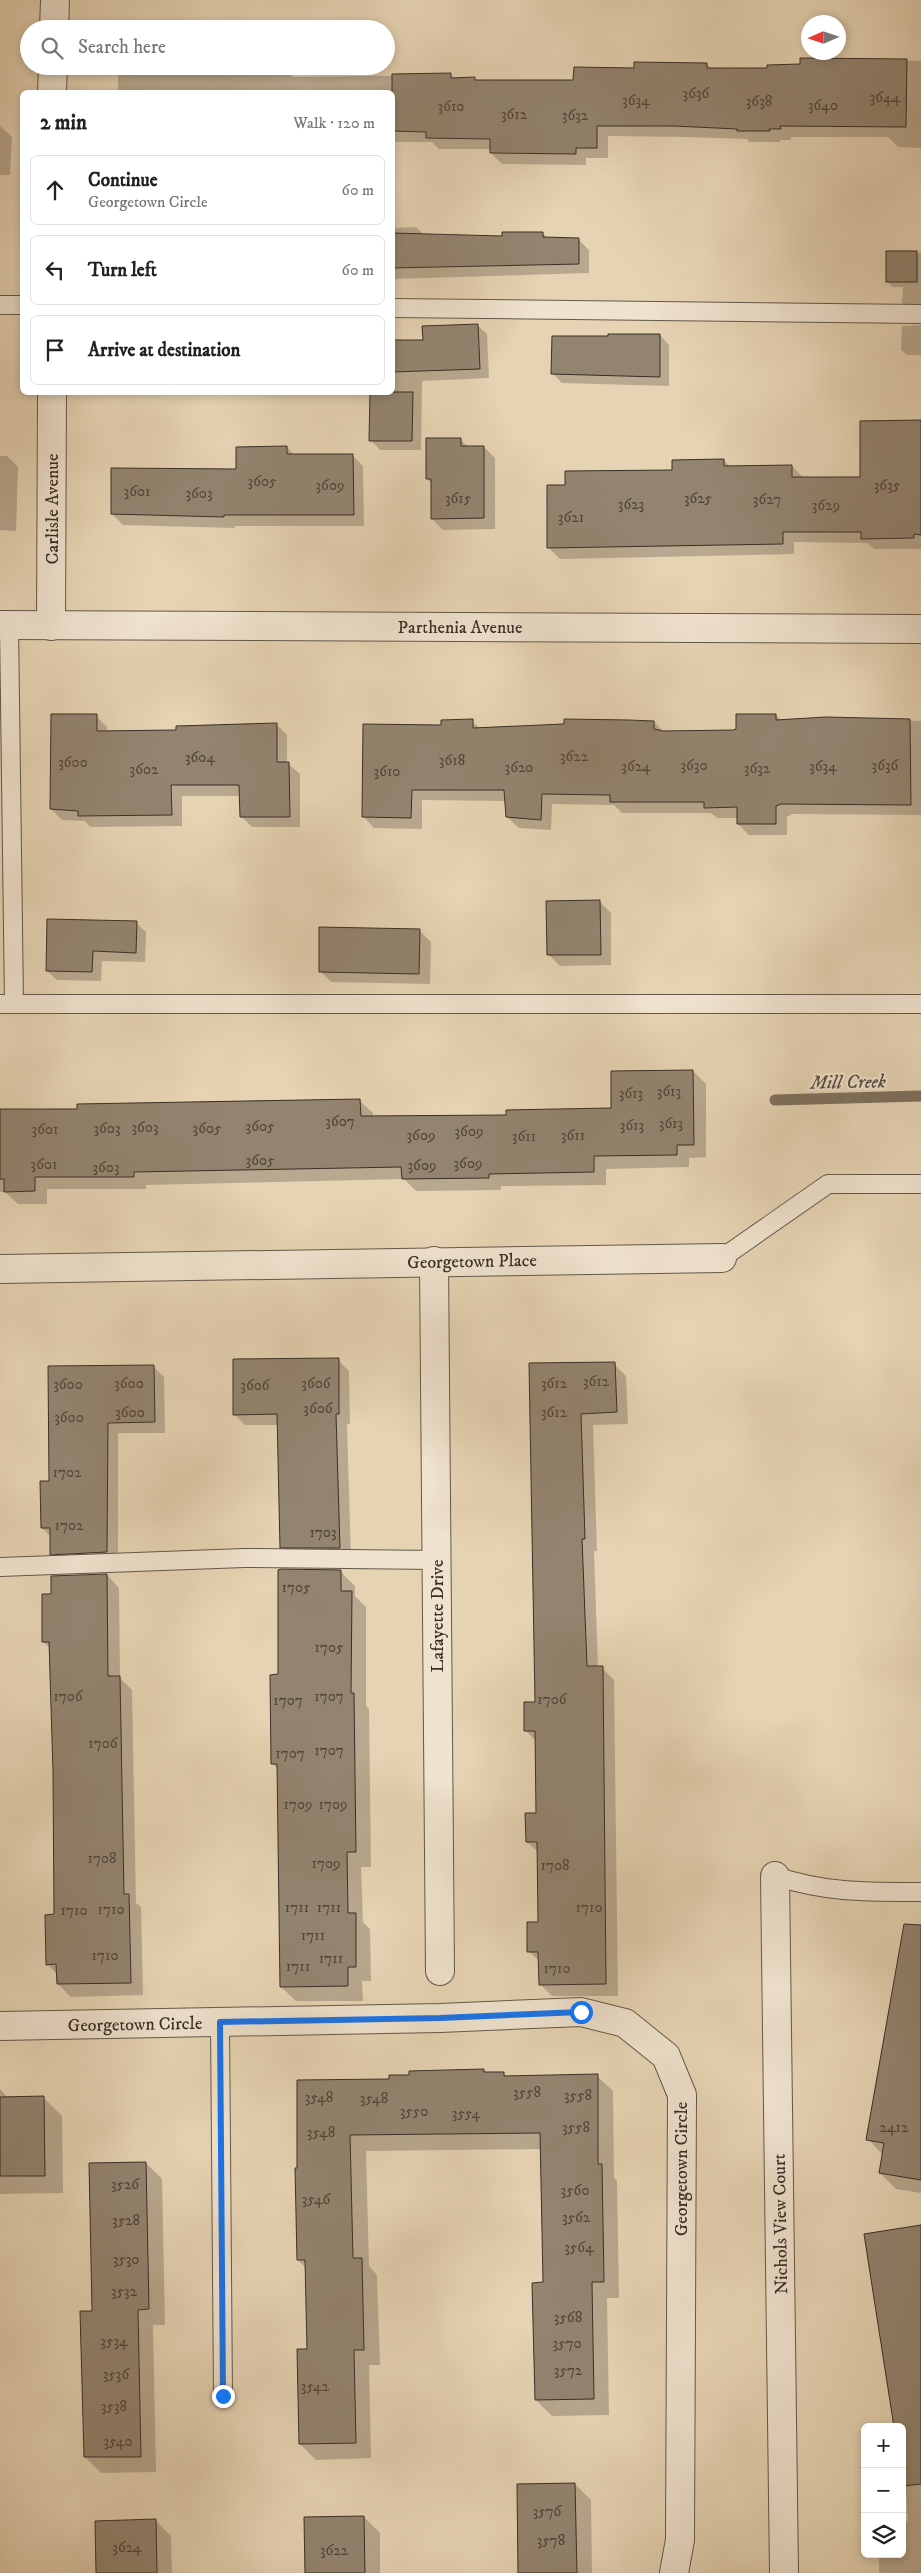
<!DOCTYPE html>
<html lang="en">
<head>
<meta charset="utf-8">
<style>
  body { margin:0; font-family:"IM FELL DW Pica",serif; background:#f2f2f2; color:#222 }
  .controls { position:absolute; right:15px; bottom:15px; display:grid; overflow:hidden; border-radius:8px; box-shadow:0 2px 8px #0003 }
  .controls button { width:45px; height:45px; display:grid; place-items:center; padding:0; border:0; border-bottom:1px solid #e0e0e0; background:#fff; color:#222; font:25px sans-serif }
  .compass { position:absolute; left:801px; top:15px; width:45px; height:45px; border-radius:50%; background:#fff; box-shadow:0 2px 8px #0003; rotate:267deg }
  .stop { position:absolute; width:15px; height:15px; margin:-11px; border:4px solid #1a73e8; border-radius:50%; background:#fff }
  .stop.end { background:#1a73e8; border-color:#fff; box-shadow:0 1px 5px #0008 }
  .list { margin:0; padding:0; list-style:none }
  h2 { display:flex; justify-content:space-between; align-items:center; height:65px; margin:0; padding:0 20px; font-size:21px }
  h2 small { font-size:16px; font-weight:400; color:#767676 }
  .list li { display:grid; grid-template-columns:32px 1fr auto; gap:15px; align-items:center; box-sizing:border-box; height:70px; margin:0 10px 10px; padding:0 10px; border:1px solid #e0e0e0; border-radius:8px }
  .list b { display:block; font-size:19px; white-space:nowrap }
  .list p { margin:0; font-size:16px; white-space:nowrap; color:#767676 }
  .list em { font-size:16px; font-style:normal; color:#767676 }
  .icon { flex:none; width:28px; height:28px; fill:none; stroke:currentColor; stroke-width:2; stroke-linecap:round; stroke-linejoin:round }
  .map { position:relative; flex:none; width:921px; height:2573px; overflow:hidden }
  .search { position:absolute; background:#fff; box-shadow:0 2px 8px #0003; left:20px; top:20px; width:375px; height:55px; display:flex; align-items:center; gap:12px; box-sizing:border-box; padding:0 18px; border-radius:28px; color:#767676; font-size:19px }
  .panel { position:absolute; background:#fff; box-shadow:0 2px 8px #0003; left:20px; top:90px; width:375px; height:305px; border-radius:8px }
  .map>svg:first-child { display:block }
  .shadow { fill:#0003 }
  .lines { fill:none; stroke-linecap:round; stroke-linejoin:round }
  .stream { stroke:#7d705e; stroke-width:11 }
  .building { fill:#938470; stroke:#392f27 }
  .lane-casing { stroke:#64584a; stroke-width:20 }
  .street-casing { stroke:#64584a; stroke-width:30 }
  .lane { stroke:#efe2ce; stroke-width:18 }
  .street { stroke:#efe2ce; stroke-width:28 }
  .route { stroke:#1a73e8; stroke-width:6 }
  .labels { text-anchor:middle; stroke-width:4.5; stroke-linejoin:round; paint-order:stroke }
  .number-label { font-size:15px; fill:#504439 }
  .street-label { font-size:18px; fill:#392f27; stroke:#efe2ce }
  .water-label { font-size:19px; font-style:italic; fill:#564a3e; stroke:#efe2ce }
</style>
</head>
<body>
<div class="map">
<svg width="921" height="2573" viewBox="0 0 921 2573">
  <rect width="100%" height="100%" fill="#e6d3b3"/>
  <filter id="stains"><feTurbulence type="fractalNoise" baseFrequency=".004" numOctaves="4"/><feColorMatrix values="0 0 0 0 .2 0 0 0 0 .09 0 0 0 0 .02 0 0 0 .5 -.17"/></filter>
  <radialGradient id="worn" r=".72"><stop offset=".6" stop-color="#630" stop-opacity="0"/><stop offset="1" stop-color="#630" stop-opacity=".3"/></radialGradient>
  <!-- shadow -->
  <g class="shadow">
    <polygon points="801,59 921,61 921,148 898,147 888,137 791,137 791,140 780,140 780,142 749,142 747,139 686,137 608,136 608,158 586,158 586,165 502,164 491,153 491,149 439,149 432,142 392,142 392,92 118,92 118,67 280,66 293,77 451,75 455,79 474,79 477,81 574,82 635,69 707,64 712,70 768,69 801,65"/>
    <polygon points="0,126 12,137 10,175 0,175"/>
    <polygon points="416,227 424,235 503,237 543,233 548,239 579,240 589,250 589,273 392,279 392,228"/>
    <polygon points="887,253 921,253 921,309 908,308 902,303 903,287 893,287 887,282"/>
    <polygon points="477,325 487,334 489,378 422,381 421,450 380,450 371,440 392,392 392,342 424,342"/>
    <polygon points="921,325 921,355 907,355 901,350 902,326"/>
    <polygon points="660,335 669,345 669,386 562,383 553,374"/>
    <polygon points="921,434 921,549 874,549 867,543 794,542 794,554 560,559 549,548 566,486 674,471 724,460 730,467 792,466 803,477 862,479"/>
    <polygon points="461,440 468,447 484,447 495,458 495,529 443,530 432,519 432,484 427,479"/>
    <polygon points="287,447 295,456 352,455 363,466 364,526 235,526 235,528 123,525 112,514 238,470"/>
    <polygon points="0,456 7,456 18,467 16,531 0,530 0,546"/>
    <polygon points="776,715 781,721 826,718 921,721 921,815 792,814 787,817 787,835 749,835 738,824 738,818 717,818 711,813 622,813 614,805 552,804 551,830 519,828 507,817 506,801 422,800 422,829 374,828 363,816 442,727 472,721 480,729 654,722 664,732 733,732"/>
    <polygon points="96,716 107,727 107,732 177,732 276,724 287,735 287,763 300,774 300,827 252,827 241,816 241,796 182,796 182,826 90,827 85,821 62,820 51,809"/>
    <polygon points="600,902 611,913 611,965 560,966 549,955"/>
    <polygon points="136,923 146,932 145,962 102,961 101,981 57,980 47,971"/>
    <polygon points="420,931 431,942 430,984 331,982 320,971"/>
    <polygon points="693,1071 706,1084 706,1157 689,1158 689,1167 606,1169 606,1185 501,1186 501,1190 416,1191 404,1179 146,1185 146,1189 47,1189 47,1204 18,1204 5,1192 0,1192 0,1111 78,1110 360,1101 373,1113 373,1117 507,1116 612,1110"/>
    <polygon points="338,1360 349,1371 350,1424 347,1424 351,1559 293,1558 282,1547 279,1425 245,1425 234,1414"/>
    <polygon points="530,1364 614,1364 626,1376 628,1424 593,1425 597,1551 594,1551 598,1668 602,1668 614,1680 618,1996 552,1996 540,1984 540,1962 529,1951 540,1923 539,1853 527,1842 538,1814 537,1742 525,1730 536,1703"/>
    <polygon points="153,1366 164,1377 165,1433 118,1433 118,1563 63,1565 52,1554 51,1537 42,1528 50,1482"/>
    <polygon points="340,1571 355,1586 355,1596 366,1607 366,1706 369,1709 371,1867 361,1867 363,1922 370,1929 371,1981 362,1981 363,2001 296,2001 281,1987 278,1769 272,1763 279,1676"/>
    <polygon points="107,1575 119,1588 120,1678 132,1690 136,1903 141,1907 143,1995 71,1997 58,1984 58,1975 47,1964 56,1915 54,1771 51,1649 43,1642 53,1595"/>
    <polygon points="921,1931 921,2193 896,2189 880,2173 883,2155 868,2139"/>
    <polygon points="484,2070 487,2074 503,2073 507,2077 597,2076 613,2091 614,2178 617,2181 619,2298 607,2298 609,2415 552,2416 536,2400 545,2284 542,2149 366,2151 369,2266 377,2275 380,2365 369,2365 371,2458 316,2460 300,2444 309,2350 307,2269 298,2260 298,2169 390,2080"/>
    <polygon points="0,2089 8,2098 43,2097 62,2116 63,2193 0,2194"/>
    <polygon points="146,2163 162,2179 165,2325 153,2325 156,2472 101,2473 85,2457 93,2312"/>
    <polygon points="921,2226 921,2573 879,2573 879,2554 902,2554 902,2522 908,2521 902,2427"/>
    <polygon points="575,2484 591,2500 592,2573 520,2573"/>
    <polygon points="364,2517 380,2533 380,2573 306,2573"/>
    <polygon points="155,2520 171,2536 172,2573 97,2573"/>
  </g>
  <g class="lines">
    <!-- stream -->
    <polyline class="stream" points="775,1100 921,1096"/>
  </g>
  <!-- building -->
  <g class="building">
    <polygon points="800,58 907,59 906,127 780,126 781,129 769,129 770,131 737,131 737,129 674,126 597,126 597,148 576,148 576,154 490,153 490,139 426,138 426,132 392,131 392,74 451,73 451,78 475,77 475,80 573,80 574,67 634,68 634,62 707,63 707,68 767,68 767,65 800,64"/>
    <polygon points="502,232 543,232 543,237 579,238 579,264 392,268 392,233 502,236"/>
    <rect x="886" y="251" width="31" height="31"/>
    <polygon points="478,324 480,369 392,372 392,340 423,340 422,326"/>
    <polygon points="608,334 660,334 660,377 551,374 552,336 608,336"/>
    <polygon points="370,392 413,392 412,441 369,441"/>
    <polygon points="921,420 921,535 914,534 914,538 861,539 861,532 783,532 783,544 547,548 547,485 565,485 565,471 672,470 672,460 724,459 724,466 792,465 792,477 860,477 860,421"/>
    <polygon points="426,438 461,438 461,446 484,446 484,518 431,519 431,479 426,479"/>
    <polygon points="287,446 287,454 353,454 354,515 224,515 224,517 111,514 111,468 236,469 236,447"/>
    <polygon points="51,714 97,714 97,731 176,730 176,726 277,723 277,762 289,762 290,817 240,817 239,785 171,785 172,815 78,816 78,811 50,809"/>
    <polygon points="736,714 776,714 776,720 826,717 910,719 911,805 781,804 776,806 776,824 737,824 737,807 704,808 704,802 610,802 610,795 542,794 541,820 506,817 504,790 412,790 411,818 362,817 363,724 441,725 441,720 473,719 473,728 564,724 564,719 629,720 654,721 654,729 663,731 733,730 736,729"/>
    <polygon points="600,900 601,955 547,955 546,901"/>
    <polygon points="47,919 137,921 136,953 93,951 92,972 46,971"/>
    <polygon points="319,927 420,929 419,974 319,972"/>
    <polygon points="693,1070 694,1145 677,1145 677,1155 594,1156 594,1172 489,1174 489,1178 402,1179 401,1167 134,1172 134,1177 35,1177 35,1191 4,1192 4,1179 0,1179 0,1109 77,1109 77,1104 360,1099 361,1116 506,1115 506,1110 611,1108 611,1071"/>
    <polygon points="339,1358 339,1414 336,1414 340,1548 280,1548 277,1414 233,1415 233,1359"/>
    <polygon points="615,1362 617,1412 581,1414 585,1539 582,1539 587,1666 603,1666 606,1984 539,1985 538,1952 527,1952 527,1922 538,1922 537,1842 526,1842 525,1813 536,1813 535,1731 524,1731 524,1702 535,1702 529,1363"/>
    <polygon points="154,1365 155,1422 108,1423 107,1552 50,1555 50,1528 41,1528 40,1481 49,1481 48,1366"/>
    <polygon points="281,1569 341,1570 341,1591 352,1591 351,1693 354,1693 356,1852 347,1852 348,1913 356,1913 356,1967 348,1967 348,1986 280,1987 277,1764 271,1764 270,1675 278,1674 278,1570"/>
    <polygon points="107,1574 108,1676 120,1676 124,1894 129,1894 131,1983 57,1984 56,1964 46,1965 45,1915 54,1914 53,1771 49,1642 42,1642 42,1594 51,1594 51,1576"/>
    <polygon points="904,1924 921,1925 921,2180 879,2173 884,2143 866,2140"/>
    <polygon points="484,2069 484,2072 504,2072 504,2076 598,2074 598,2164 602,2164 604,2282 592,2282 594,2399 535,2400 532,2283 543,2282 540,2133 350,2135 353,2258 362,2258 364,2350 354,2350 356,2443 299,2444 297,2349 307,2349 305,2260 297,2260 295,2168 297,2168 297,2080 389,2079 389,2075 409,2075 409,2071"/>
    <polygon points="44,2096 45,2176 0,2176 0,2097"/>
    <polygon points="146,2162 149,2309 138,2310 141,2457 84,2457 80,2311 92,2311 89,2163"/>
    <polygon points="921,2225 921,2484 903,2486 902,2427 894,2427 864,2234"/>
    <polygon points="575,2483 577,2573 518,2573 517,2484"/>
    <polygon points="364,2516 365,2573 305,2573 304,2517"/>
    <polygon points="156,2519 157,2573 96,2573 95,2521"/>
  </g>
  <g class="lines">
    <defs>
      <g id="lane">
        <polyline points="0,305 22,305"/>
        <polyline points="392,308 921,314"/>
        <polyline points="9,625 14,1004"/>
        <polyline points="0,1004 921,1004"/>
        <polyline points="722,1258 828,1184 921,1184"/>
        <polyline points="0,1567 244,1558 437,1560"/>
        <path d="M775,1876C827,1893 867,1892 921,1892"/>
        <polyline points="220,2022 223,2396"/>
      </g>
      <g id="street">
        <polyline points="54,29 55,0"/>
        <polyline points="52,92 53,66"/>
        <polyline points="0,625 921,629"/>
        <polyline points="51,626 52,392"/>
        <polyline points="434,1261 440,1971"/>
        <polyline points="0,1269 722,1258"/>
        <polyline points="775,1876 784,2573"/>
        <polyline points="0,2026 440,2018 581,2012 625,2023 666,2056 682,2095 680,2540 674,2573"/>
      </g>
    </defs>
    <!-- lane casing -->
    <use href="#lane" class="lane-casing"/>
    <!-- street casing -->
    <use href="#street" class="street-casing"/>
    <!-- lane -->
    <use href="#lane" class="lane"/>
    <!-- street -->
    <use href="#street" class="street"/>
  </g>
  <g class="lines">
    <!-- route -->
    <polyline class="route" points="223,2396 220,2022 440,2018 581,2012"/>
  </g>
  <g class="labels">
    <!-- number labels -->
    <g class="number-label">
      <text x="696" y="98">3636</text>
      <text x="885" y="102">3644</text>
      <text x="636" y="105">3634</text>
      <text x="759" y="106">3638</text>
      <text x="823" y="110">3640</text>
      <text x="451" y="111">3610</text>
      <text x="514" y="119">3612</text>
      <text x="575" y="120">3632</text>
      <text x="262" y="486">3605</text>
      <text x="330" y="490">3609</text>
      <text x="887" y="490">3635</text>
      <text x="137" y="496">3601</text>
      <text x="199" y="498">3603</text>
      <text x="458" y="503">3615</text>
      <text x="698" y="503">3625</text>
      <text x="767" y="504">3627</text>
      <text x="631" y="509">3623</text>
      <text x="826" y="510">3629</text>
      <text x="571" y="522">3621</text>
      <text x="574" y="761">3622</text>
      <text x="200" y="762">3604</text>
      <text x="452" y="765">3618</text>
      <text x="73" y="767">3600</text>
      <text x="694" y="770">3630</text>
      <text x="885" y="770">3636</text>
      <text x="636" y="771">3624</text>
      <text x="823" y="771">3634</text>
      <text x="519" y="772">3620</text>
      <text x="757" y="773">3632</text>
      <text x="144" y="774">3602</text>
      <text x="387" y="776">3610</text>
      <text x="669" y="1096">3613</text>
      <text x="631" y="1098">3613</text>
      <text x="340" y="1126">3607</text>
      <text x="671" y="1128">3613</text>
      <text x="632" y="1130">3613</text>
      <text x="260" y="1131">3605</text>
      <text x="145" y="1132">3603</text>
      <text x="107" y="1133">3603</text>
      <text x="207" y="1133">3605</text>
      <text x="45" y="1134">3601</text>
      <text x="469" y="1136">3609</text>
      <text x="421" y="1140">3609</text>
      <text x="573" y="1140">3611</text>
      <text x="524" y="1141">3611</text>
      <text x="260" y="1165">3605</text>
      <text x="468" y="1168">3609</text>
      <text x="44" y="1169">3601</text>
      <text x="422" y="1170">3609</text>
      <text x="106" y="1172">3603</text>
      <text x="596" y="1386">3612</text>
      <text x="129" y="1388">3600</text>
      <text x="316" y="1388">3606</text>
      <text x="554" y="1388">3612</text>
      <text x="68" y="1389">3600</text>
      <text x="255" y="1390">3606</text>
      <text x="318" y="1413">3606</text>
      <text x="130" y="1417">3600</text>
      <text x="554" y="1417">3612</text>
      <text x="69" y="1422">3600</text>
      <text x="67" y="1477">1702</text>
      <text x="69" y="1530">1702</text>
      <text x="323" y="1537">1703</text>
      <text x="296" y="1592">1705</text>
      <text x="329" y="1652">1705</text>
      <text x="68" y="1701">1706</text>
      <text x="329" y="1701">1707</text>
      <text x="552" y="1704">1706</text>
      <text x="288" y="1705">1707</text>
      <text x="103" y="1748">1706</text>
      <text x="329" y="1755">1707</text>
      <text x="290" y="1758">1707</text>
      <text x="298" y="1809">1709</text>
      <text x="333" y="1809">1709</text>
      <text x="102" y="1863">1708</text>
      <text x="326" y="1868">1709</text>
      <text x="555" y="1870">1708</text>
      <text x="297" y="1912">1711</text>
      <text x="329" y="1912">1711</text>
      <text x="589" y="1912">1710</text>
      <text x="111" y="1914">1710</text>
      <text x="74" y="1915">1710</text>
      <text x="313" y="1940">1711</text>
      <text x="105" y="1960">1710</text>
      <text x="331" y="1963">1711</text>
      <text x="298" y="1971">1711</text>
      <text x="557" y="1973">1710</text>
      <text x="527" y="2097">3558</text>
      <text x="578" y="2100">3558</text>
      <text x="319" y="2102">3548</text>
      <text x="374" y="2103">3548</text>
      <text x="414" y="2116">3550</text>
      <text x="466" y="2118">3554</text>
      <text x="576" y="2132">3558</text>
      <text x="894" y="2132">2412</text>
      <text x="321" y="2137">3548</text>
      <text x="125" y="2189">3526</text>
      <text x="575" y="2195">3560</text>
      <text x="316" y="2204">3546</text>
      <text x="576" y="2222">3562</text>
      <text x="126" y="2225">3528</text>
      <text x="579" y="2252">3564</text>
      <text x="126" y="2264">3530</text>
      <text x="124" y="2296">3532</text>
      <text x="568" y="2322">3568</text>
      <text x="114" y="2346">3534</text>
      <text x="567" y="2348">3570</text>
      <text x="568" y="2375">3572</text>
      <text x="116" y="2379">3536</text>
      <text x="315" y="2391">3542</text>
      <text x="114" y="2411">3538</text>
      <text x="118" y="2446">3540</text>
      <text x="547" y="2516">3576</text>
      <text x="551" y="2545">3578</text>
      <text x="127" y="2552">3624</text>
      <text x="334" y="2555">3622</text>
    </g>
    <!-- street labels -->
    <g class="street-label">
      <text transform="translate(52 509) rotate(-90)" y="6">Carlisle Avenue</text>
      <text x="460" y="633">Parthenia Avenue</text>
      <text transform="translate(472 1261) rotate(-1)" y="6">Georgetown Place</text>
      <text transform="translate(437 1616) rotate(-90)" y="6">Lafayette Drive</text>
      <text transform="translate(135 2024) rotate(-1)" y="6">Georgetown Circle</text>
      <text transform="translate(681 2169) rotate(-90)" y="6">Georgetown Circle</text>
      <text transform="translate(780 2224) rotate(-91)" y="6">Nichols View Court</text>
    </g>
    <!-- water labels -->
    <g class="water-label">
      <text transform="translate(848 1081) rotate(-1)" y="7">Mill Creek</text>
    </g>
  </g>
  <rect width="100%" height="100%" filter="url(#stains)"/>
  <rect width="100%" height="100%" fill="url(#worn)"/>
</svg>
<div class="controls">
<button>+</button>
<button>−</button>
<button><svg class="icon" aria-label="layers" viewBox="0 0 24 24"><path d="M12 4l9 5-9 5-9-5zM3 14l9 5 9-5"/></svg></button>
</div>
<svg class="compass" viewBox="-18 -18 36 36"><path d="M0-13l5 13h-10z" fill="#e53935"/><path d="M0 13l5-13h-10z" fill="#767676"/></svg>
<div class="stop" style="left:581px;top:2012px"></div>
<div class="stop end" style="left:223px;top:2396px"></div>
<div class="search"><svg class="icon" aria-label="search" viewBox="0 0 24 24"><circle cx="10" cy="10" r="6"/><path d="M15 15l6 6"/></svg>Search here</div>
<section class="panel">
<h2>2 min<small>Walk · 120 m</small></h2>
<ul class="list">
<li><svg class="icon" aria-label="ahead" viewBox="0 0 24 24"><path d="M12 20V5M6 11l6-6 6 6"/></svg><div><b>Continue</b><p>Georgetown Circle</p></div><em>60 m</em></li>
<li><svg class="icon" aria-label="left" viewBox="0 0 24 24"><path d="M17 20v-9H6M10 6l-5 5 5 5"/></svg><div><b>Turn left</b></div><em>60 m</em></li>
<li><svg class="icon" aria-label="arrive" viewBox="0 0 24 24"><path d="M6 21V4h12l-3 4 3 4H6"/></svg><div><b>Arrive at destination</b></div></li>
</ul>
</section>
</div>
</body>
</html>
